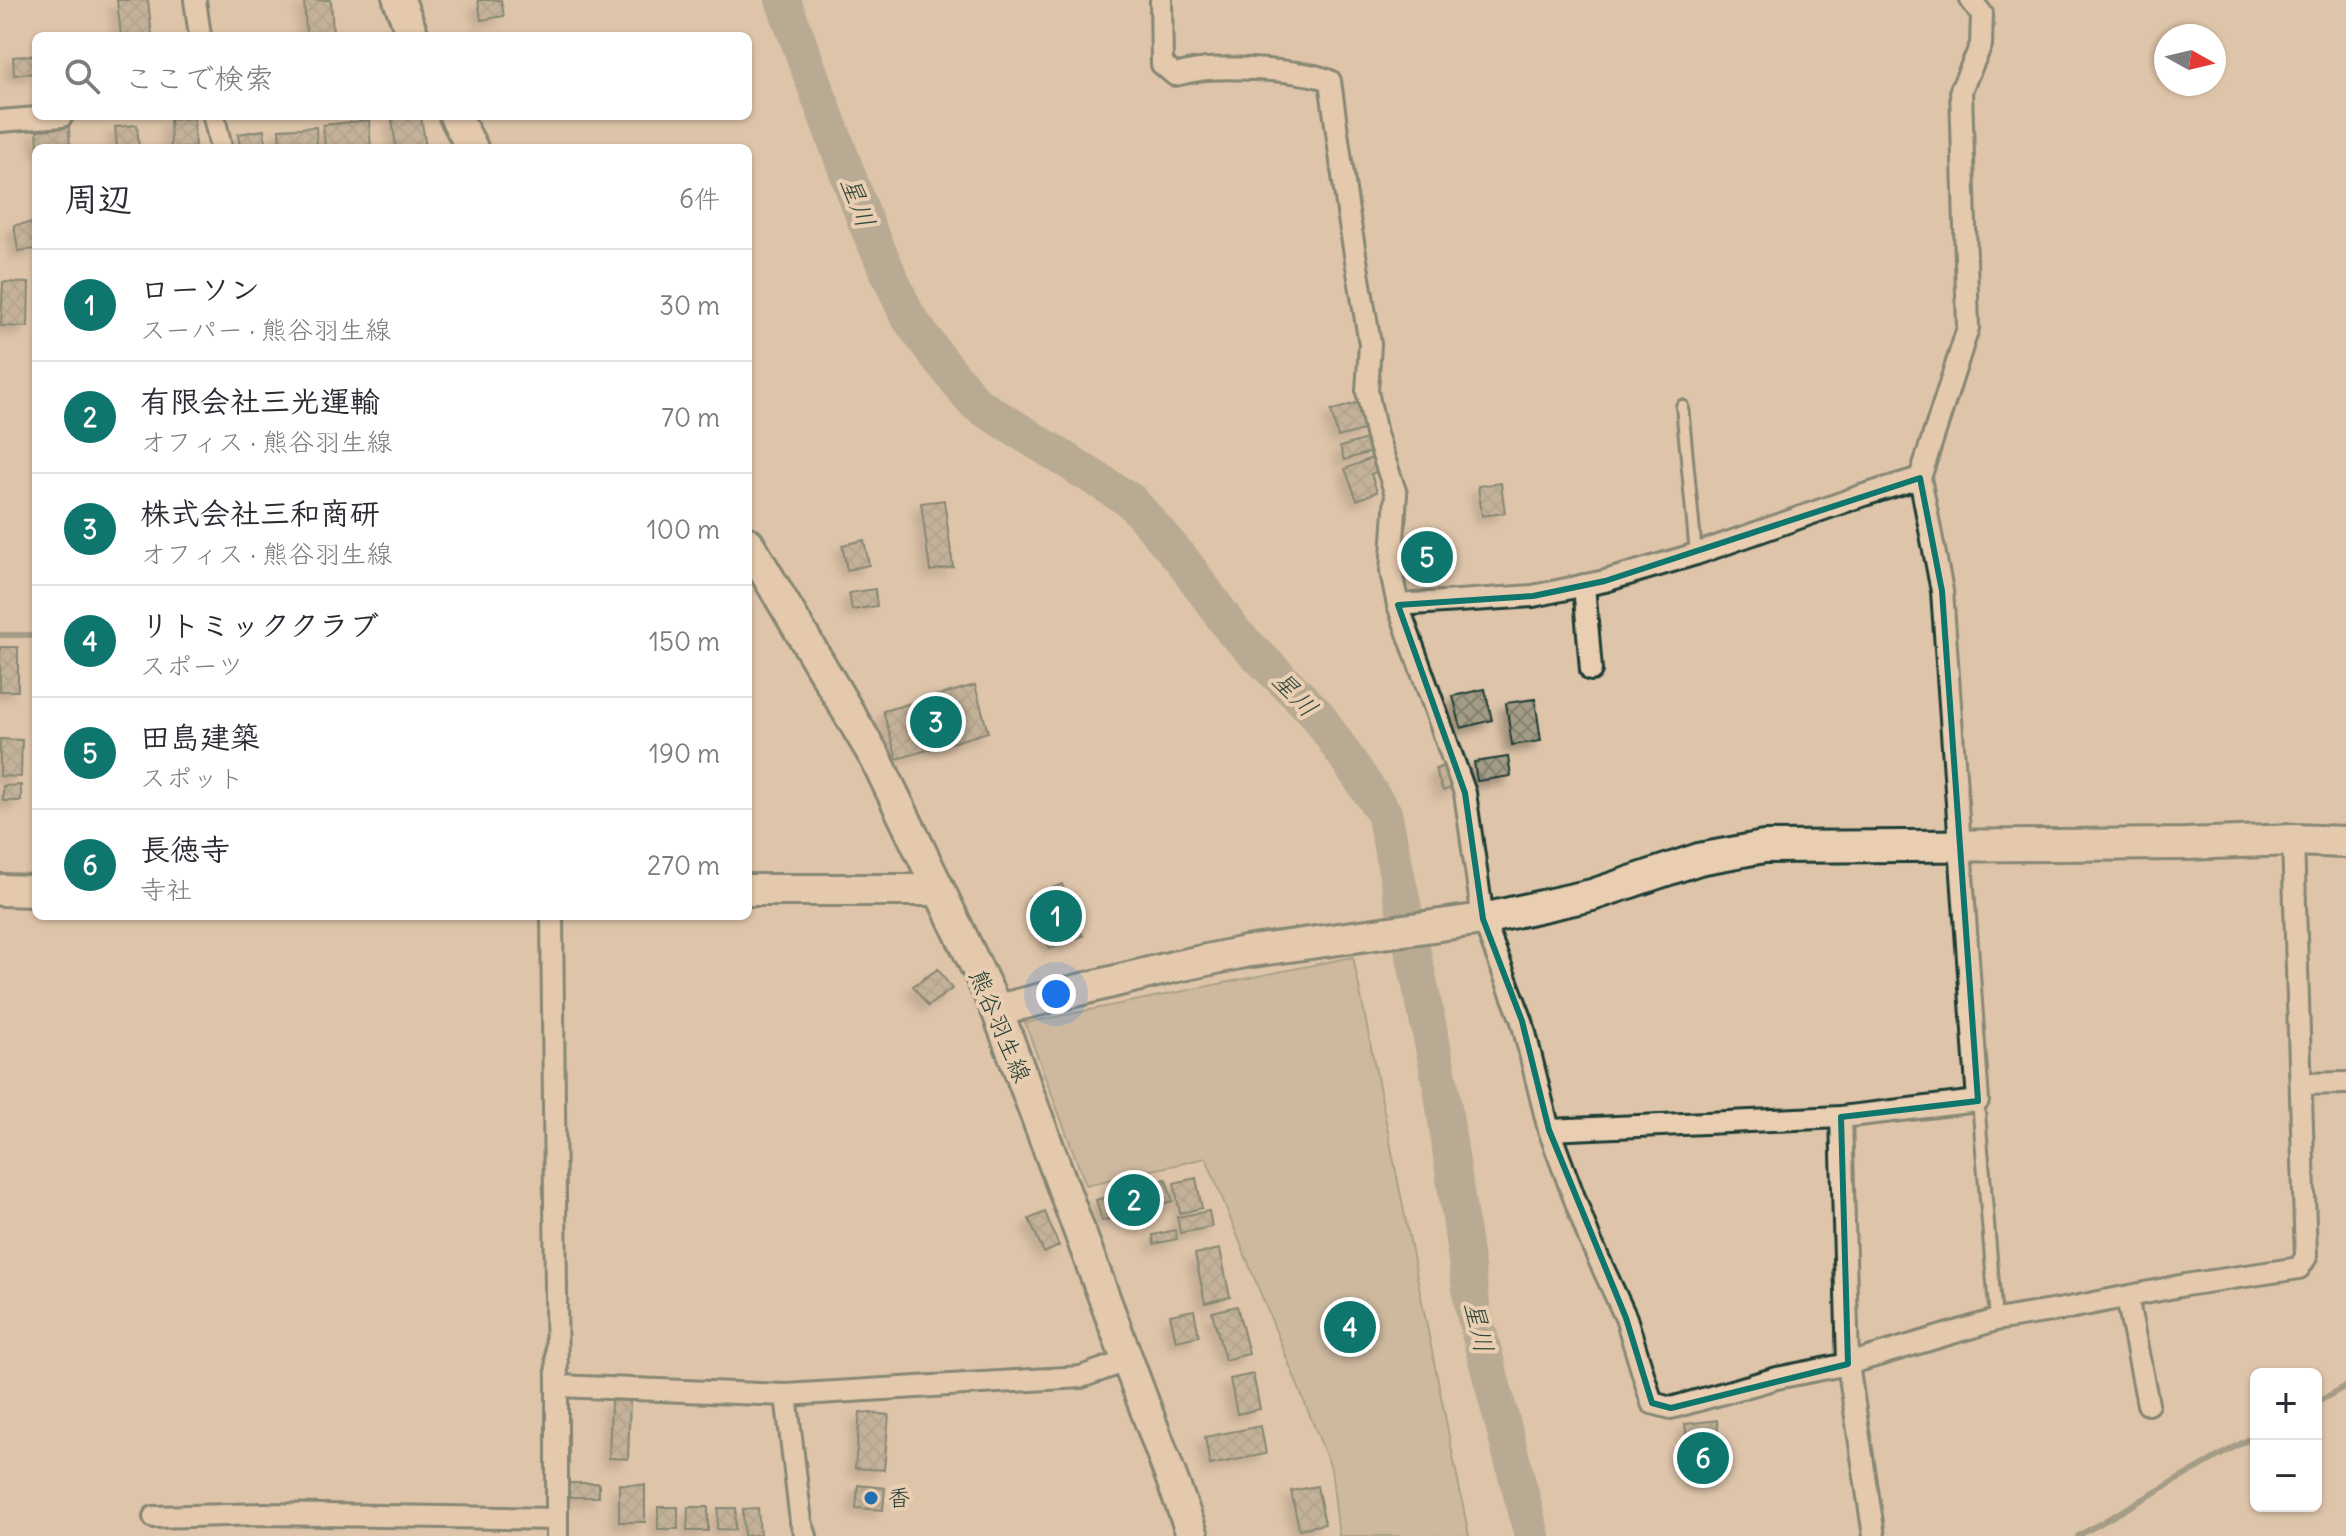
<!DOCTYPE html>
<html lang="ja">
<head>
<meta charset="utf-8">
<style>
  body { margin:0; font-family:Delius,"Klee One",sans-serif; background:#f2f2f3; color:#2b2b33 }
  .controls { position:absolute; right:24px; bottom:24px; display:grid; overflow:hidden; border-radius:12px; box-shadow:0 2px 6px #0004 }
  .controls button { width:72px; height:72px; display:grid; place-items:center; padding:0; border:0; border-bottom:2px solid #e1e1e2; background:#fff; color:#2b2b33; font:40px sans-serif }
  .compass { position:absolute; left:2154px; top:24px; width:72px; height:72px; border-radius:50%; background:#fff; box-shadow:0 2px 6px #0004; rotate:98deg }
  .you { position:absolute; left:1056px; top:994px; width:28px; height:28px; margin:-20px; border:6px solid #fff; border-radius:50%; background:#1a73e8; box-shadow:0 0 0 12px #1a73e833 }
  .badge { display:grid; place-items:center; width:52px; height:52px; border-radius:50%; background:#0f766e; color:#fff; font-size:26px; font-weight:700 }
  .pin { position:absolute; translate:-50% -50%; border:4px solid #fff; box-shadow:0 2px 8px #0006 }
  .list { margin:0; padding:0; list-style:none }
  h2 { display:flex; justify-content:space-between; align-items:center; height:104px; margin:0; padding:0 32px; font-size:34px }
  h2 small { font-size:26px; font-weight:400; color:#7c7c81 }
  .list li { display:grid; grid-template-columns:52px 1fr auto; gap:24px; align-items:center; box-sizing:border-box; height:112px; padding:0 32px; border-top:2px solid #e1e1e2 }
  .list b { display:block; font-size:30px; white-space:nowrap }
  .list p { margin:0; font-size:26px; white-space:nowrap; color:#7c7c81 }
  .list em { font-size:26px; font-style:normal; color:#7c7c81 }
  .icon { flex:none; width:44px; height:44px; fill:none; stroke:currentColor; stroke-width:2; stroke-linecap:round; stroke-linejoin:round }
  .map { position:relative; flex:none; width:2346px; height:1536px; overflow:hidden }
  .search { position:absolute; background:#fff; box-shadow:0 2px 6px #0004; left:32px; top:32px; width:720px; height:88px; display:flex; align-items:center; gap:20px; box-sizing:border-box; padding:0 28px; border-radius:12px; color:#7c7c81; font-size:30px }
  .panel { position:absolute; background:#fff; box-shadow:0 2px 6px #0004; left:32px; top:144px; width:720px; height:776px; border-radius:12px }
  .map>svg:first-child { display:block }
  .grass { fill:#bbac93; stroke:#6d7464; stroke-width:2 }
  .lines { fill:none; stroke-linecap:round; stroke-linejoin:round }
  .stream { stroke:#606c5d; stroke-width:6 }
  .river { stroke:#8c8b78; stroke-width:36 }
  .building { fill:url(#building-cross-hatch); stroke:#1f3d34; stroke-width:2; filter:url(#shadow) }
  .lane-casing { stroke:#1f3d34; stroke-width:16 }
  .street-casing { stroke:#1f3d34; stroke-width:26 }
  .secondary-casing { stroke:#1f3d34; stroke-width:36 }
  .lane { stroke:#eaceb1; stroke-width:10 }
  .street { stroke:#eaceb1; stroke-width:20 }
  .secondary { stroke:#eaceb1; stroke-width:30 }
  .marked { fill:none; stroke:#0f766e; stroke-width:6; stroke-linejoin:round }
  .poi-dot { fill:#1f6fb2; stroke:#eaceb1; stroke-width:3 }
  .labels { text-anchor:middle; stroke-width:8; stroke-linejoin:round; paint-order:stroke }
  .street-label { font-size:24px; fill:#1f3d34; stroke:#eaceb1 }
  .poi-label { font-size:24px; fill:#1f3d34; stroke:#eaceb1; text-anchor:start }
  .water-label { font-size:26px; font-style:italic; fill:#2f493e; stroke:#eaceb1 }
</style>
</head>
<body>
<div class="map">
<svg width="2346" height="1536" viewBox="0 0 2346 1536">
  <defs>
    <pattern id="building-cross-hatch" width="8" height="8" patternUnits="userSpaceOnUse" patternTransform="scale(2)"><rect width="8" height="8" fill="#a39b85"/><path d="M0 0l8 8M0 8l8-8" fill="none" stroke="#84806e"/></pattern>
    <filter id="shadow"><feDropShadow dx="-7" dy="7" stdDeviation="4" flood-color="#0004"/></filter>
  </defs>
  <rect width="100%" height="100%" fill="#dec5aa"/>
  <filter id="ink" filterUnits="userSpaceOnUse"><feTurbulence type="fractalNoise" baseFrequency=".0125" numOctaves="2"/><feDisplacementMap in="SourceGraphic" scale="16" xChannelSelector="R" yChannelSelector="G"/><feConvolveMatrix kernelMatrix="1 2 1 2 8 2 1 2 1" color-interpolation-filters="sRGB"/></filter>
  <g filter="url(#ink)">
    <!-- grass -->
    <polygon class="grass" points="1353,957 1469,1536 1339,1536 1331,1468 1206,1158 1086,1185 1025,1023"/>
    <g class="lines">
      <!-- stream -->
      <g class="stream">
        <polyline points="0,635 36,635"/>
        <polyline points="2316,1403 2346,1386"/>
        <polyline points="2078,1536 2256,1435"/>
      </g>
      <!-- river -->
      <polyline class="river" points="783,0 865,221 907,315 933,351 975,403 1131,501 1183,561 1234,632 1316,713 1384,813 1441,1086 1473,1310 1532,1536"/>
    </g>
    <!-- building -->
    <g class="building">
      <polygon points="117,0 148,0 152,36 121,36"/>
      <polygon points="304,0 331,0 333,32 306,33"/>
      <polygon points="478,0 501,0 504,16 481,20"/>
      <polygon points="36,55 36,73 14,75 13,57"/>
      <polygon points="409,116 421,116 426,148 396,148 392,119"/>
      <polygon points="194,118 195,148 171,148 170,119"/>
      <polygon points="369,120 371,148 325,148 323,125"/>
      <polygon points="137,125 139,148 117,148 115,127"/>
      <polygon points="69,127 70,148 38,148 37,129"/>
      <polygon points="316,127 317,148 280,148 279,129"/>
      <polygon points="264,130 267,148 240,148 238,134"/>
      <polygon points="36,222 36,249 18,251 14,225"/>
      <polygon points="3,282 29,283 28,327 1,326"/>
      <polygon points="1359,402 1367,429 1338,437 1331,411"/>
      <polygon points="1370,438 1374,451 1344,460 1340,447"/>
      <polygon points="1376,456 1381,470 1371,474 1377,492 1357,500 1345,469"/>
      <polygon points="1501,483 1505,513 1482,516 1478,486"/>
      <polygon points="944,500 953,567 930,571 921,503"/>
      <polygon points="864,540 869,565 847,570 842,545"/>
      <polygon points="1444,542 1448,567 1409,573 1406,547"/>
      <polygon points="875,589 877,606 852,610 849,593"/>
      <rect x="0" y="647" width="18" height="44"/>
      <polygon points="975,685 988,732 897,759 883,711"/>
      <polygon points="1485,689 1492,720 1461,728 1453,696"/>
      <polygon points="1535,699 1541,741 1512,745 1506,703"/>
      <polygon points="0,739 22,740 21,777 0,776"/>
      <polygon points="1508,757 1511,776 1477,781 1474,762"/>
      <polygon points="1451,763 1459,785 1443,791 1435,769"/>
      <polygon points="21,785 21,801 3,801 3,786"/>
      <polygon points="1062,884 1083,936 1050,949 1029,897"/>
      <polygon points="938,969 952,989 928,1006 913,986"/>
      <polygon points="1196,1178 1202,1208 1180,1213 1174,1183"/>
      <polygon points="1166,1179 1173,1201 1102,1221 1096,1200"/>
      <polygon points="1209,1211 1212,1227 1180,1233 1177,1217"/>
      <polygon points="1045,1212 1059,1246 1044,1253 1029,1219"/>
      <polygon points="1175,1230 1177,1239 1154,1244 1153,1235"/>
      <polygon points="1220,1249 1230,1297 1205,1303 1195,1254"/>
      <polygon points="1237,1306 1249,1354 1225,1360 1212,1312"/>
      <polygon points="1194,1310 1199,1336 1176,1341 1170,1315"/>
      <polygon points="1253,1374 1260,1409 1237,1414 1230,1379"/>
      <polygon points="611,1400 630,1401 628,1459 609,1458"/>
      <polygon points="860,1412 889,1415 884,1470 855,1468"/>
      <polygon points="1717,1420 1719,1438 1713,1439 1718,1476 1692,1479 1685,1424"/>
      <polygon points="1261,1426 1266,1454 1210,1465 1205,1437"/>
      <rect x="569" y="1483" width="30" height="14"/>
      <polygon points="619,1484 645,1485 645,1522 619,1522"/>
      <polygon points="858,1485 885,1488 883,1510 856,1508"/>
      <polygon points="1317,1486 1325,1524 1299,1529 1291,1491"/>
      <rect x="658" y="1507" width="20" height="22"/>
      <polygon points="688,1507 708,1507 708,1531 687,1531"/>
      <polygon points="718,1508 736,1508 735,1530 717,1529"/>
      <polygon points="758,1508 760,1535 744,1536 743,1509"/>
    </g>
    <g class="lines">
      <defs>
        <g id="lane">
          <polyline points="1682,406 1696,554"/>
          <polyline points="1978,1101 1996,1320"/>
        </g>
        <g id="street">
          <polyline points="195,0 200,36"/>
          <path d="M1161,0L1162,64L1175,75C1183,73 1192,71 1200,70C1225,66 1309,70 1330,81L1348,212L1370,344L1367,391L1376,434L1396,494L1391,572L1398,605L1465,793L1483,919L1522,1021L1549,1130L1590,1240L1626,1318L1652,1403L1671,1408L1777,1378L1848,1364L1996,1320L2069,1308L2185,1285L2299,1268L2306,1257L2293,840"/>
          <polyline points="214,116 221,148"/>
          <polyline points="0,121 62,116"/>
          <polyline points="1584,585 1591,670"/>
          <polyline points="1398,605 1533,596 1605,581 1696,554 1861,496 1920,478"/>
          <polyline points="552,916 557,1386 557,1536"/>
          <polyline points="2301,1084 2346,1083"/>
          <polyline points="1841,1117 1848,1364 1874,1536"/>
          <polyline points="1549,1130 1841,1117 1978,1101 1942,591 1920,478 1968,328 1961,90 1981,45 1982,14 1971,0"/>
          <polyline points="2127,1297 2148,1404"/>
          <polyline points="557,1386 786,1395 1081,1377 1129,1360"/>
          <polyline points="786,1395 801,1522 806,1536"/>
          <polyline points="154,1517 264,1514 557,1519"/>
        </g>
        <g id="secondary">
          <polyline points="399,0 413,36"/>
          <polyline points="455,116 472,148"/>
          <polyline points="748,543 876,759 997,1010 1193,1536"/>
          <polyline points="0,890 36,891"/>
          <polyline points="748,890 939,890"/>
          <polyline points="997,1010 1173,967 1245,952 1483,919 1592,895 1699,859 1764,847 2185,844 2293,840 2346,842"/>
        </g>
      </defs>
      <!-- lane casing -->
      <use href="#lane" class="lane-casing"/>
      <!-- street casing -->
      <use href="#street" class="street-casing"/>
      <!-- secondary casing -->
      <use href="#secondary" class="secondary-casing"/>
      <!-- lane -->
      <use href="#lane" class="lane"/>
      <!-- street -->
      <use href="#street" class="street"/>
      <!-- secondary -->
      <use href="#secondary" class="secondary"/>
    </g>
  </g>
  <!-- marked area -->
  <path d="M0 0H2346V1536H0ZM1920,478L1942,591L1978,1101L1841,1117L1848,1364L1671,1408L1652,1403L1626,1318L1549,1130L1522,1021L1483,919L1465,793L1398,605L1533,596L1605,581Z" fill="#dec5aa" fill-opacity=".55" fill-rule="evenodd"/>
  <path class="marked" d="M1920,478L1942,591L1978,1101L1841,1117L1848,1364L1671,1408L1652,1403L1626,1318L1549,1130L1522,1021L1483,919L1465,793L1398,605L1533,596L1605,581Z"/>
  <!-- markers -->
  <circle class="poi-dot" cx="871" cy="1498" r="8"/>
  <g class="labels">
    <!-- street labels -->
    <g class="street-label">
      <text transform="translate(1000 1026) rotate(67)" y="8">熊谷羽生線</text>
    </g>
    <!-- poi labels -->
    <g class="poi-label">
      <text x="887" y="1506">香</text>
    </g>
    <!-- water labels -->
    <g class="water-label">
      <text transform="translate(858 202) rotate(69)" y="9">星川</text>
      <text transform="translate(1295 694) rotate(46)" y="9">星川</text>
      <text transform="translate(1479 1327) rotate(77)" y="9">星川</text>
    </g>
  </g>
</svg>
<div class="controls">
<button>+</button>
<button>−</button>
</div>
<svg class="compass" viewBox="-18 -18 36 36"><path d="M0-13l5 13h-10z" fill="#e53935"/><path d="M0 13l5-13h-10z" fill="#7c7c81"/></svg>
<div class="you"></div>
<div class="pin badge" style="left:1056px;top:916px">1</div>
<div class="pin badge" style="left:1134px;top:1200px">2</div>
<div class="pin badge" style="left:936px;top:722px">3</div>
<div class="pin badge" style="left:1350px;top:1327px">4</div>
<div class="pin badge" style="left:1427px;top:557px">5</div>
<div class="pin badge" style="left:1703px;top:1458px">6</div>
<div class="search"><svg class="icon" aria-label="search" viewBox="0 0 24 24"><circle cx="10" cy="10" r="6"/><path d="M15 15l6 6"/></svg>ここで検索</div>
<section class="panel">
<h2>周辺<small>6件</small></h2>
<ul class="list">
<li><span class="badge">1</span><div><b>ローソン</b><p>スーパー · 熊谷羽生線</p></div><em>30 m</em></li>
<li><span class="badge">2</span><div><b>有限会社三光運輸</b><p>オフィス · 熊谷羽生線</p></div><em>70 m</em></li>
<li><span class="badge">3</span><div><b>株式会社三和商研</b><p>オフィス · 熊谷羽生線</p></div><em>100 m</em></li>
<li><span class="badge">4</span><div><b>リトミッククラブ</b><p>スポーツ</p></div><em>150 m</em></li>
<li><span class="badge">5</span><div><b>田島建築</b><p>スポット</p></div><em>190 m</em></li>
<li><span class="badge">6</span><div><b>長徳寺</b><p>寺社</p></div><em>270 m</em></li>
</ul>
</section>
</div>
</body>
</html>
